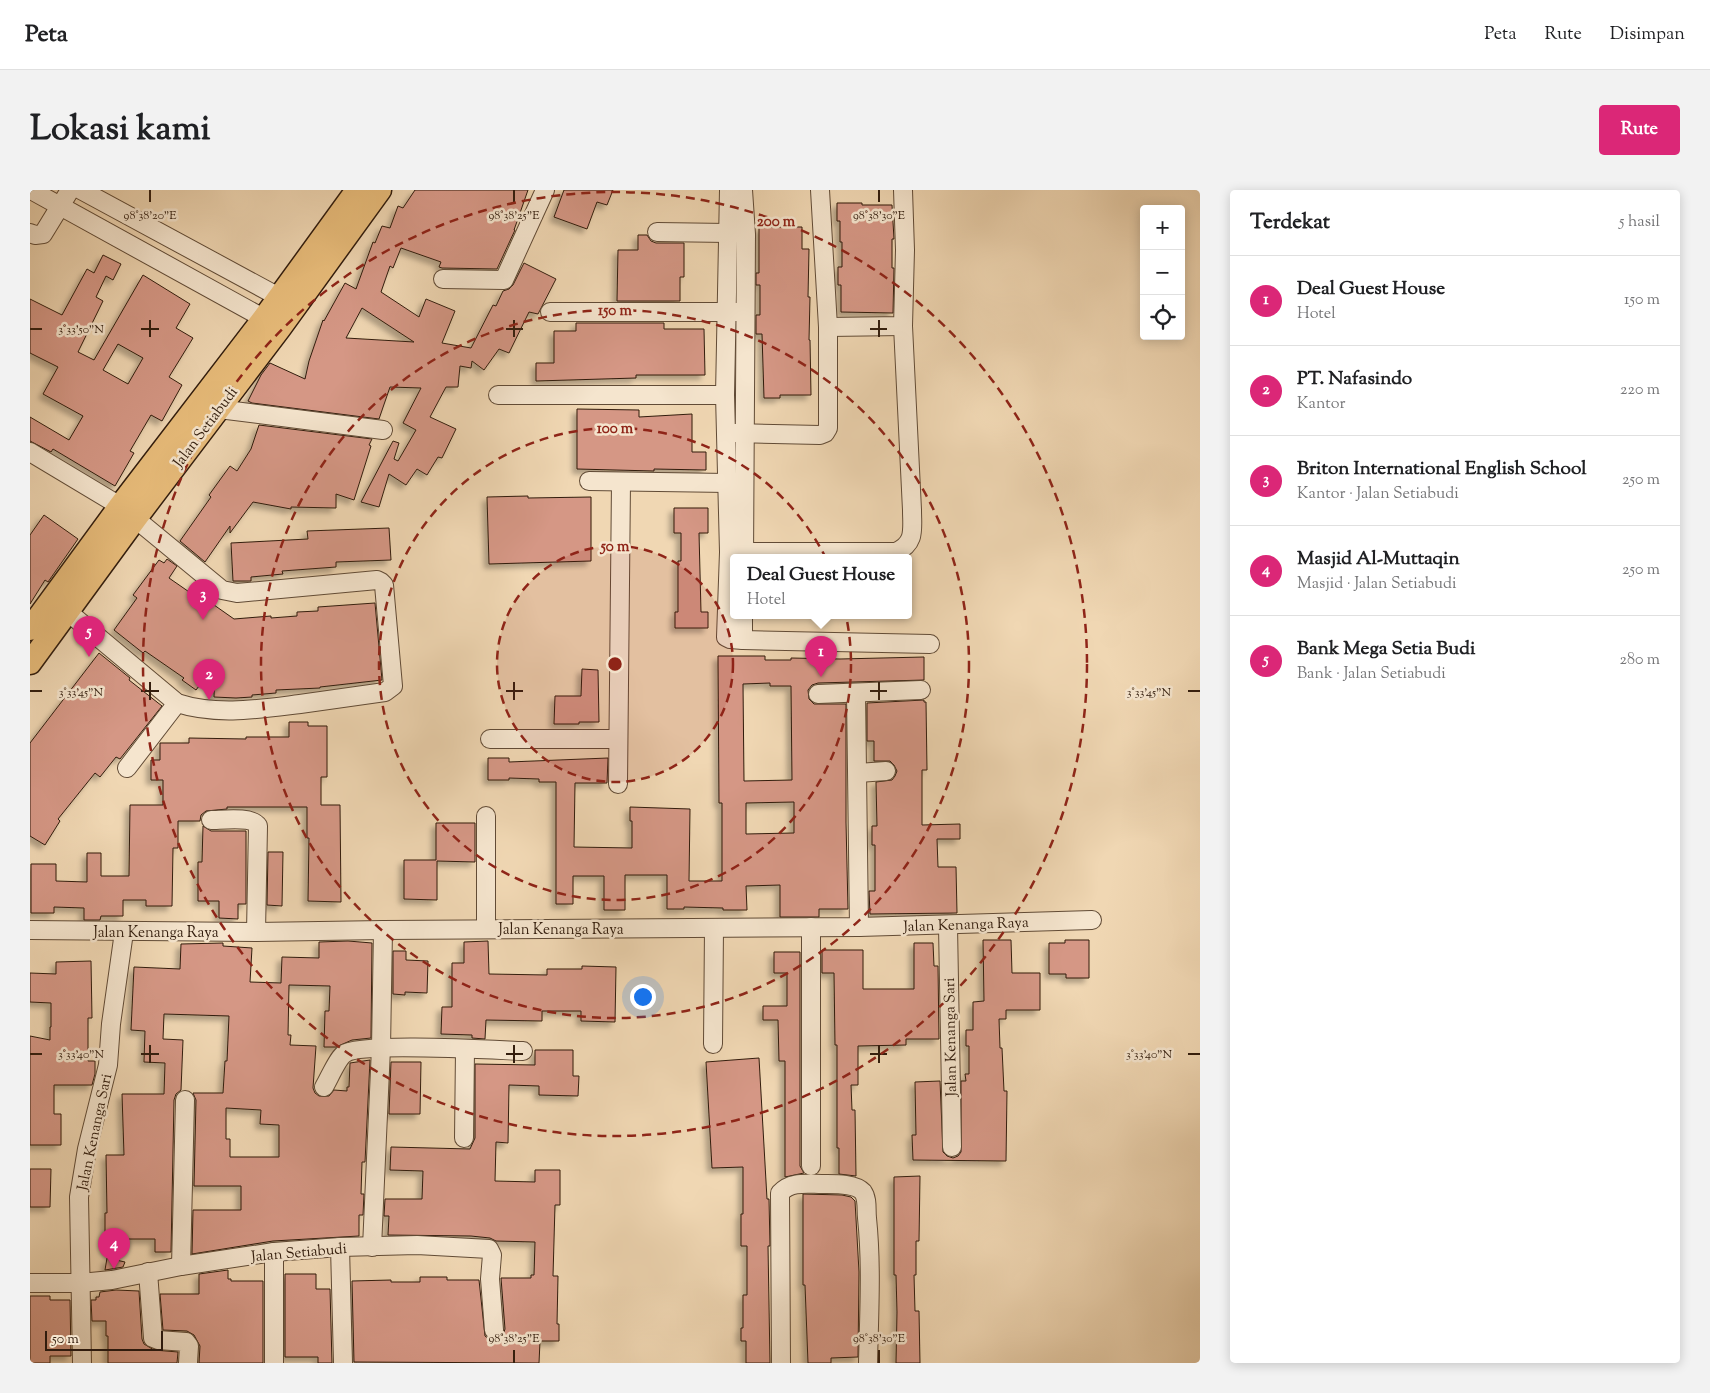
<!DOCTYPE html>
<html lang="id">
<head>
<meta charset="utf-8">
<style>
  body { margin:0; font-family:"Sorts Mill Goudy",serif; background:#f2f2f2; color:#202124 }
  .controls { position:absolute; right:15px; top:15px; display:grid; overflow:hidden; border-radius:5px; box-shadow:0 2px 12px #0003 }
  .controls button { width:45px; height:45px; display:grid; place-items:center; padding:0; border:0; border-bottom:1px solid #e0e0e0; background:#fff; color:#202124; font:25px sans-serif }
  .scale { position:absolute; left:15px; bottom:12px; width:118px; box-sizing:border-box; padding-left:5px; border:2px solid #311c0d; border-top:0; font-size:14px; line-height:18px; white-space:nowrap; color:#311c0d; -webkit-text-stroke:4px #f5e5ce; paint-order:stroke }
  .you { position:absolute; left:612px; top:806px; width:18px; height:18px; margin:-12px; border:4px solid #fff; border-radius:50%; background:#1a73e8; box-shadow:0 0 0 8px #1a73e833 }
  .badge { display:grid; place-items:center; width:32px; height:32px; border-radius:50%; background:#db2777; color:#fff; font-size:16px; font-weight:700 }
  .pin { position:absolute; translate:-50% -41px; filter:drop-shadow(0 1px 2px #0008) }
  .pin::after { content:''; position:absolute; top:26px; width:18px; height:15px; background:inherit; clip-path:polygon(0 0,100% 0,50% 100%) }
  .popup { position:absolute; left:700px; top:364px; width:182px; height:65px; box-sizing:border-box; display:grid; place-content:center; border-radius:5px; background:#fff; filter:drop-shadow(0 1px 4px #0005); font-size:16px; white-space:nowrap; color:#757577 }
  .popup b { font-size:19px; color:#202124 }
  .popup::after { content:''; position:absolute; left:50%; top:100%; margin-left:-10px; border:10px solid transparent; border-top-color:#fff }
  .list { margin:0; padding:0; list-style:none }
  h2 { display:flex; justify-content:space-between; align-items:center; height:65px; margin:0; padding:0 20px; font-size:21px }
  h2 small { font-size:16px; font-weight:400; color:#757577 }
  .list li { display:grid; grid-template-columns:32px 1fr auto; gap:15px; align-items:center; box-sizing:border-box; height:90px; padding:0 20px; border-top:1px solid #e0e0e0 }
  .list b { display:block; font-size:19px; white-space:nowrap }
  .list p { margin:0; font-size:16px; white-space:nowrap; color:#757577 }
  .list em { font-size:16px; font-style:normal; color:#757577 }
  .icon { flex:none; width:28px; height:28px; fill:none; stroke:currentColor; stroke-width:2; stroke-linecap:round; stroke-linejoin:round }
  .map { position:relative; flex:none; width:1170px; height:1173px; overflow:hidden; border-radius:5px }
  header { display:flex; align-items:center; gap:30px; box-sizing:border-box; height:70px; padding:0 25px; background:#fff; border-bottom:1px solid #e0e0e0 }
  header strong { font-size:24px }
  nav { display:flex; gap:28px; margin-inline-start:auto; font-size:18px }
  .intro { display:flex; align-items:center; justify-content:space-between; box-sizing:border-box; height:120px; padding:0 30px }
  h1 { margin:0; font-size:35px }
  .button { padding:12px 22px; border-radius:5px; background:#db2777; color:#fff; font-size:18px; font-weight:700 }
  main { display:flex; gap:30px; padding:0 30px }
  aside { flex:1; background:#fff; border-radius:5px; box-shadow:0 2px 12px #0003 }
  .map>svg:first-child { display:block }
  .building { fill:#d59785; stroke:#311c0d; fill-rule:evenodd; filter:url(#shadow) }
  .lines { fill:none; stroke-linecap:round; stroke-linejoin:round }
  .minor-casing { stroke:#614b36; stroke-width:20 }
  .major-casing { stroke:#311c0d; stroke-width:25 }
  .minor { stroke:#f5e5ce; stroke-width:18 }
  .major { stroke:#e8bc7a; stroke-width:22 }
  .ticks { fill:none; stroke:#311c0d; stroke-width:2 }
  .ring { fill:none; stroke:#8f2418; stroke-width:2.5; stroke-dasharray:9 6 }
  .labels { text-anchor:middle; stroke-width:5; stroke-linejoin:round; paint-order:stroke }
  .street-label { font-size:15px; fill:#311c0d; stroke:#f5e5ce }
  .ticks-label { font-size:12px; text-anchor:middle; fill:#311c0d; stroke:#f5e5ce; stroke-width:5; stroke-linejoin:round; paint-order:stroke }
  .centre { fill:#8f2418; stroke:#f5e5ce; stroke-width:2.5 }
  .ring-label { font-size:15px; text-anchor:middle; font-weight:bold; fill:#8f2418; stroke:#f5e5ce; stroke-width:5; stroke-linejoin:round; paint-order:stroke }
</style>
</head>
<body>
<header>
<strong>Peta</strong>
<nav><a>Peta</a><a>Rute</a><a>Disimpan</a></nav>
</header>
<div class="intro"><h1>Lokasi kami</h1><a class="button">Rute</a></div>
<main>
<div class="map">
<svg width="1170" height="1173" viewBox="0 0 1170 1173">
  <defs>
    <filter id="shadow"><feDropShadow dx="-4.5" dy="4.5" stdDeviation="2.5" flood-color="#0004"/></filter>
  </defs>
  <rect width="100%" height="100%" fill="#f0d7b3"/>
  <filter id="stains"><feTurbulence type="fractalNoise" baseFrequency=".004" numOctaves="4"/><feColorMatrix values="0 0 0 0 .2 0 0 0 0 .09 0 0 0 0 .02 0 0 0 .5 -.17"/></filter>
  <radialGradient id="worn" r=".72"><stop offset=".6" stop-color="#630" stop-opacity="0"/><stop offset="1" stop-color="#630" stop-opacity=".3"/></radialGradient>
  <!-- building -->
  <g class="building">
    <path d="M385,0H498L484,40H485L467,79L412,78L409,77L411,72L371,58L363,78L360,76L351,102L389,127L396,109L425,121L412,153L441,158L463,115L466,116L473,101L479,99L483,95L494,73L526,89L508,124L499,122L479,163L469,159L454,180L442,171L441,178L430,176L428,197H416L400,227L426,239L412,268L408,267L397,285L387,279L376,295L359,284L349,317L331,312L363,251L369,253L364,269L368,271L386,240L373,233L391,198L360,197L349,229L222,213L218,211L231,185L240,173L275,189L279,171L293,130L294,131L315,93L326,99L343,52L345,53L352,36L360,38L368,16L373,18ZM332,118L384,152L316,148Z"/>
    <polygon points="534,0 583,0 577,15 567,12 557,39 524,27"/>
    <polygon points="807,13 832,13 832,15 862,15 864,49 862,49 862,78 864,78 863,123 811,122 811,95 808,95 808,77 812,77 812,52 810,52 810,31 807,31"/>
    <polygon points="729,37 772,37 772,59 779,59 778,107 780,107 779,150 780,150 781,205 750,205 750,208 734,208 732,144 726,144 726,125 730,125 730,95 726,95 726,83 729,83"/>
    <polygon points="608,45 617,45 621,51 626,53 654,53 654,87 650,87 650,111 587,111 588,60 608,60"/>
    <path d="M73,65L91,74L83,90L76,86L66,107L73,111L48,162L64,170L113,85L160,114L146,138L163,148L139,187L152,195L132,231L121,225L100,261L104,263L85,296L23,259L21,262L0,251V227L39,250L53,226L13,204L28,177L0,163V109L32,125L57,79L64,83ZM88,154L113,168L98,194L73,180Z"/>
    <polygon points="546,133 634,133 634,139 674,139 675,185 606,185 606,188 506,191 506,173 524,173 524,141 546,141"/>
    <polygon points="547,219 609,220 609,227 662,224 662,262 676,262 676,280 624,279 624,281 547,279"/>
    <polygon points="229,235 342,249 339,255 341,256 324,310 306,304 306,318 261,317 261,319 223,312 200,343 200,336 175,372 150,351 181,307 179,305 200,276 207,281 221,259"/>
    <polygon points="498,306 498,308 561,307 561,371 459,374 457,307"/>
    <polygon points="644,318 678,318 678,343 669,343 671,422 678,422 678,438 645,438 645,422 648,422 648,371 651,371 651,343 644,343"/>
    <polygon points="14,325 48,349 18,392 15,390 0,414 0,345"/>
    <polygon points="359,338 361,370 306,372 306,377 252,381 253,384 221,387 221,391 203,391 201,353 278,349 277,341"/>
    <polygon points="137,369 147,376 139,388 165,406 167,403 204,429 241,426 241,428 267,426 267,422 288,421 288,417 345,413 352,490 290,497 290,498 246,500 246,503 222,505 222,507 206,508 184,507 185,475 166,500 152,490 154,488 115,461 113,463 84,440 107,408 103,405 129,370 134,373"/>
    <polygon points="69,463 100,488 99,490 132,516 90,569 86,567 70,587 65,583 28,629 30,631 15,655 0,646 0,553"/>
    <path d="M688,466H735V470H761V468L810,469L894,467V490L788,493L782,495L778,500L779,509L784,514H816V632L818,719H789V727H750V695L716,696L717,720H693V718L654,717V719H637V685H595V720H574V686H543V714H526V592H509V589L479,588V590H458V568H479V572L578,568L577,593H545L544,657L602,658V631H600V617L660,619L659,691H692V613H689ZM740,493V496H761L762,590L714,591L713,494ZM764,612V643L716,644V613Z"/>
    <polygon points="552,479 568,480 569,532 549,532 549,534 524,534 525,506 551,506"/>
    <polygon points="894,510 894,512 896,512 897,580 892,580 892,635 930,634 930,649 907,649 908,677 926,677 927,723 840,724 839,701 845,701 845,655 842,655 842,636 847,636 846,592 862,590 865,586 867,581 864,575 860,571 844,571 844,551 837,551 837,513"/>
    <polygon points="259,532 278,532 278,536 297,536 297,587 291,587 291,615 310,615 311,712 278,711 279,648 277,648 277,617 197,617 197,619 176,621 171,625 170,631 148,631 148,658 143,658 142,716 116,716 116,710 93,710 93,726 71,726 70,730 54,730 54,718 24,717 24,723 1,723 1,674 26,674 26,691 57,692 57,663 71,663 71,686 99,686 100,615 133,615 133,590 121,590 121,570 130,570 130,553 159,553 159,548 216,549 216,547 259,547"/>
    <polygon points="406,633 445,633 445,672 407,671 407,710 374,709 374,670 406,670"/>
    <polygon points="173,636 181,641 216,641 216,714 208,714 208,729 189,728 189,711 168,711 168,672 172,672"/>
    <polygon points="238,662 253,662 252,716 237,715"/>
    <polygon points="953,750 981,750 982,783 1010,783 1010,820 976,820 976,829 969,829 970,858 972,858 974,901 977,901 976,971 883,970 882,945 886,945 885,892 910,891 913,962 917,966 923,968 928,966 931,962 931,891 936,891 935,884 939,884 939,856 936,856 936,840 943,840 943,812 954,811"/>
    <polygon points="1035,750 1059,750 1059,788 1036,788 1036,784 1019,784 1019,753 1035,753"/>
    <path d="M318,751L342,753L341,848L322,850L306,857H294L295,821H299L300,796L259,795L258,845H261L260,855L286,856L283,898L285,903L289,906H299L304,900L317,901V897H319L320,873L340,870L335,972H332L331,1004H334L333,1025H329V1046L243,1051L162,1064L163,1020H211V996H164L166,910L163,903H193L195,871H197L199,826L134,824L133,849L153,850L151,900L146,904L144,910L141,1062H125V1049H81L82,1048H75V1023H77L76,965H94L92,904H134L135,873L114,872L115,841L101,840L104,777L150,779L151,754L193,753V756L222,758L220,792L251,793L252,767L289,768V752ZM196,918L231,920L230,934L249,935V967H200V949H196Z"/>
    <polygon points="458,751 459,784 517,785 517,779 552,779 552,776 586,777 585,832 551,831 551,821 512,821 512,831 456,830 455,849 442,848 442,845 411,844 412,817 422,817 422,773 434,773 434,752"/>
    <polygon points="884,753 903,753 904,776 908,776 909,849 876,849 876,855 828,856 828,895 821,895 822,920 825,920 826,986 809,984 809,958 807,958 807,855 805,855 804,783 792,783 792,760 833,760 833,799 884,799"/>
    <polygon points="363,761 376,761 376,770 398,771 397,803 375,802 375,805 363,804"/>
    <polygon points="744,762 770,762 770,976 774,983 755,987 755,871 749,871 748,830 733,830 733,816 757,816 757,783 744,783"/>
    <polygon points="61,771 62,828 58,828 58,871 65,871 65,884 62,895 24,895 24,924 31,924 31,955 0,955 0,846 20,850 20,837 21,837 21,813 0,812 0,783 26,784 26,772"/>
    <polygon points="505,860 543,860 543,886 549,886 548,906 509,905 509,896 479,895 478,953 466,952 465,991 505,992 505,980 530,980 530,1015 525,1015 523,1086 528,1086 527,1134 529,1134 529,1151 510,1151 509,1173 324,1172 322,1091 361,1090 361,1092 390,1092 390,1087 417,1087 417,1090 449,1090 455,1146 459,1149 464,1151 470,1149 473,1145 475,1139 471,1088 501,1088 501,1085 504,1085 505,1052 466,1051 460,1048 441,1046 358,1045 359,1026 354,1026 355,1009 392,1009 393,981 360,980 361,957 440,959 445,948 445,874 505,875"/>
    <polygon points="729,868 737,1009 739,1009 740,1056 738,1056 740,1173 716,1173 716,1151 711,1151 711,1138 713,1138 713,1105 717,1105 717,1056 711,1056 711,1024 713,1024 713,977 682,978 676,872"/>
    <polygon points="361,872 391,872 390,924 359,924"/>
    <polygon points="0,979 21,979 20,1017 0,1017"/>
    <polygon points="890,986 889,1051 886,1051 886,1085 884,1085 885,1121 889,1121 890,1173 866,1173 867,1122 866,1085 864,1085 864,987"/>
    <polygon points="773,1004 812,1005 821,1007 825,1011 829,1082 828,1167 801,1168 801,1173 778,1173 775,1095 773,1095"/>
    <polygon points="77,1068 95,1072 93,1077 75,1080"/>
    <polygon points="198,1080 198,1089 201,1089 201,1091 233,1091 233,1173 169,1173 170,1156 164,1145 157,1141 133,1140 130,1104 169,1104 169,1084"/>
    <polygon points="255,1084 286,1084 286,1099 300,1099 302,1173 288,1173 288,1167 255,1167"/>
    <polygon points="86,1100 109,1101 112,1149 114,1154 124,1160 148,1162 147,1173 78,1173 78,1146 76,1146 76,1131 62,1131 61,1110 66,1110 66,1107 69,1107 70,1102"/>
    <polygon points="0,1106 20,1106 20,1110 40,1110 41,1166 20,1166 20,1173 0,1173"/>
  </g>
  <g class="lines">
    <defs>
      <g id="minor">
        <polyline points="1,0 244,134"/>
        <polyline points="51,0 260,113"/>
        <polyline points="699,0 695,205 699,362 696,447 700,449 713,450 900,454"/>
        <polyline points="713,0 716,44 714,368"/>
        <polyline points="627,42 698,43"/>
        <polyline points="0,43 5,45 13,44 40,0"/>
        <polyline points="413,89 474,90 515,0"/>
        <polyline points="520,122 710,122"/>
        <polyline points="798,137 873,136 875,60 873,0"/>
        <polyline points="468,205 695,205"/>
        <polyline points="189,219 353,240"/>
        <polyline points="704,243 790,245 795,243 798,238 798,137 790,0"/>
        <path d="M0,262L90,316L192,400L207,403L347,390L351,392L354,395L363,496L355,502C327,506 298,510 270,514C229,519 187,526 147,513L38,422"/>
        <polyline points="559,291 698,293"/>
        <path d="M699,362H866C886,353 882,339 882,320L873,136"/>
        <polyline points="713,450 713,426"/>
        <polyline points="826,503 829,737"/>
        <polyline points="788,504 891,500"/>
        <polyline points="460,549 588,549"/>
        <polyline points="97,578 147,513"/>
        <polyline points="828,583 856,581"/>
        <polyline points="588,594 591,292"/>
        <polyline points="456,626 456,739"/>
        <path d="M181,630C192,630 222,626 228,636L226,742"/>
        <polyline points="918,736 922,957"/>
        <polyline points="781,737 781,976"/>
        <polyline points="0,740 226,742 353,740 829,737 1062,730"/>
        <polyline points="683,854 684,738"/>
        <path d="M294,897C299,889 307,869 314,864C329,852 466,860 493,861"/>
        <polyline points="434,948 435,860"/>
        <polyline points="310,1057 313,1173"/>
        <polyline points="342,1057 351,858 353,740"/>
        <polyline points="151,1076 155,910"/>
        <polyline points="118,1082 123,1148 128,1150 156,1152 159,1156 158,1173"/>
        <polyline points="0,1093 50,1093 82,1090 151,1076 244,1062 310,1057 387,1055 459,1059 462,1065 460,1089 464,1140"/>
        <polyline points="52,1173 49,1007 57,959 78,875 81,834 94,742"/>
        <polyline points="244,1173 244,1062"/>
        <path d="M751,1173L750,1003C761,991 777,994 792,994C803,994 825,993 833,1002C838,1009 836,1020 837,1028C842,1076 839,1125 838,1173"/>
      </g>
      <g id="major">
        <polyline points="0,439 90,316 234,128 327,0"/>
        <polyline points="0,473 106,328 250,138 350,0"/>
      </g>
    </defs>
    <!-- minor casing -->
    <use href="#minor" class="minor-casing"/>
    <!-- major casing -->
    <use href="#major" class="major-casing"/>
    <!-- minor -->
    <use href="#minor" class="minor"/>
    <!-- major -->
    <use href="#major" class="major"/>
  </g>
  <!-- ticks -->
  <path class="ticks" d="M120,0V12M484,0V12M849,0V12M120,130V147M484,130V147M849,130V147M0,139H12M111,139H129M476,139H493M840,139H857M120,492V510M484,492V510M849,492V510M0,501H12M111,501H129M476,501H493M840,501H857M1158,501H1170M120,855V873M484,855V873M849,855V873M0,864H12M111,864H129M476,864H493M840,864H857M1158,864H1170M484,1160V1173M849,1160V1173"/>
  <!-- distance rings -->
  <circle cx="585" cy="474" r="118" fill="#8f2418" fill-opacity=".12"/>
  <g class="ring">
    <circle cx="585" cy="474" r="118"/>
    <circle cx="585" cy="474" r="236"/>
    <circle cx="585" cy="474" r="354"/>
    <circle cx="585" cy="474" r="472"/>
  </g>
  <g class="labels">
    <!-- street labels -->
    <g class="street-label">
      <text transform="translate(175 237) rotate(-53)" y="5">Jalan Setiabudi</text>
      <text transform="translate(936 734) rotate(-2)" y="5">Jalan Kenanga Raya</text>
      <text x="531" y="744">Jalan Kenanga Raya</text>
      <text x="126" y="747">Jalan Kenanga Raya</text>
      <text transform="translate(920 847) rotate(-91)" y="5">Jalan Kenanga Sari</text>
      <text transform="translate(64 942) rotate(-78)" y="5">Jalan Kenanga Sari</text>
      <text transform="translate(269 1062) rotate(-5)" y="5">Jalan Setiabudi</text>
    </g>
  </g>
  <g class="ticks-label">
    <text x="120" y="29">98°38'20"E</text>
    <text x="484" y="29">98°38'25"E</text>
    <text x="849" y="29">98°38'30"E</text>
    <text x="51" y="143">3°33'50"N</text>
    <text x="51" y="506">3°33'45"N</text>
    <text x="1119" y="506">3°33'45"N</text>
    <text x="51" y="868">3°33'40"N</text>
    <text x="1119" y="868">3°33'40"N</text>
    <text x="484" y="1152">98°38'25"E</text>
    <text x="849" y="1152">98°38'30"E</text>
  </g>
  <circle cx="585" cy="474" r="8" class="centre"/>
  <g class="ring-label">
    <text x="746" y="36">200 m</text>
    <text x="585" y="125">150 m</text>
    <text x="585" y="243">100 m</text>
    <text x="585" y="361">50 m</text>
  </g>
  <rect width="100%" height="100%" filter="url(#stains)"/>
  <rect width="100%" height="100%" fill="url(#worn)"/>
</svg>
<div class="controls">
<button>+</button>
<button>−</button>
<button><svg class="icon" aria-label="locate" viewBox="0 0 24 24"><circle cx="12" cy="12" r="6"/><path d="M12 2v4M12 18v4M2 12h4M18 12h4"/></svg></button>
</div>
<div class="scale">50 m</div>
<div class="you"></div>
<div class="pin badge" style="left:791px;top:487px">1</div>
<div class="popup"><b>Deal Guest House</b>Hotel</div>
<div class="pin badge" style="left:179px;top:510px">2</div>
<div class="pin badge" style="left:173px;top:430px">3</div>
<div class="pin badge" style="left:84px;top:1079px">4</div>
<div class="pin badge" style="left:59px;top:467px">5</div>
</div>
<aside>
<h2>Terdekat<small>5 hasil</small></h2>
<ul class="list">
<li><span class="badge">1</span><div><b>Deal Guest House</b><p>Hotel</p></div><em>150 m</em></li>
<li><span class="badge">2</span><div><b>PT. Nafasindo</b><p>Kantor</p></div><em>220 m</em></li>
<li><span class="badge">3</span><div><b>Briton International English School</b><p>Kantor · Jalan Setiabudi</p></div><em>250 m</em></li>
<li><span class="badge">4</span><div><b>Masjid Al-Muttaqin</b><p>Masjid · Jalan Setiabudi</p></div><em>250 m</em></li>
<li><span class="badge">5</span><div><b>Bank Mega Setia Budi</b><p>Bank · Jalan Setiabudi</p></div><em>280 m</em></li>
</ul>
</aside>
</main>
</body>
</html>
